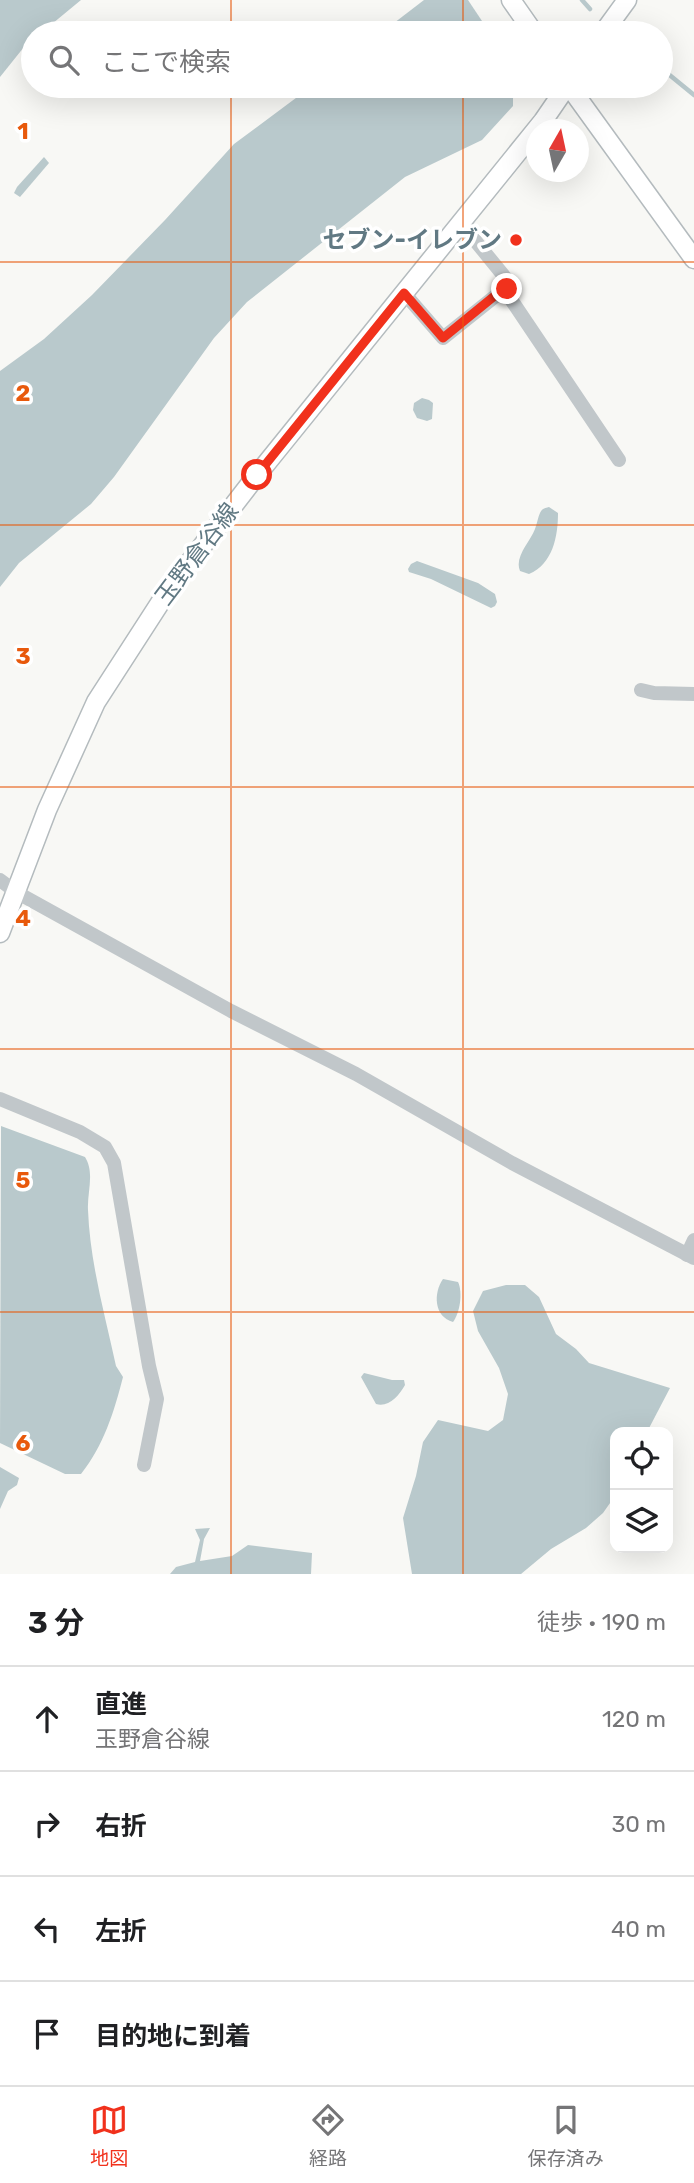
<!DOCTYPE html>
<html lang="ja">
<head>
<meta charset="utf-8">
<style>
  body { margin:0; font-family:Rubik,"Noto Sans JP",sans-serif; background:#f6f6f6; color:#202124 }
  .controls { position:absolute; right:21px; bottom:21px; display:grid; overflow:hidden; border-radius:14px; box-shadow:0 7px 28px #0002 }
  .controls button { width:63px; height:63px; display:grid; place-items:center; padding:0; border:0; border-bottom:2px solid #e0e0e0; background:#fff; color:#202124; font:35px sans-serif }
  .compass { position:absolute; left:526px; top:119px; width:63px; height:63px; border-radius:50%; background:#fff; box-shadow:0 7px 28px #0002; rotate:9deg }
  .stop { position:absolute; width:21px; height:21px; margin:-16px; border:5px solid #f1311c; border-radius:50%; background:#fff }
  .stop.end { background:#f1311c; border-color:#fff; box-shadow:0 2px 7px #0008 }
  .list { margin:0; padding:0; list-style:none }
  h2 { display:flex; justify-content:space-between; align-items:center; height:91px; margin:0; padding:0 28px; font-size:30px }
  h2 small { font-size:23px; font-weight:400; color:#757577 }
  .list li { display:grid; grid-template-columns:46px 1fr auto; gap:21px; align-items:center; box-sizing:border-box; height:105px; padding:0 28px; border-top:2px solid #e0e0e0 }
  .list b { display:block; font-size:26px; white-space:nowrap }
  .list p { margin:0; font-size:23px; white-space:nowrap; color:#757577 }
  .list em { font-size:23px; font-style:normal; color:#757577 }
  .icon { flex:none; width:38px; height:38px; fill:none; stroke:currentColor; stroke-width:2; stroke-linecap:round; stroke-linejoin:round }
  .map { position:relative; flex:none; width:694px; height:1574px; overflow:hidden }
  .search { position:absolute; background:#fff; box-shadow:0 7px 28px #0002; left:21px; right:21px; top:21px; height:77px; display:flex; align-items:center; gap:18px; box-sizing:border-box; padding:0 24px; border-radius:38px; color:#757577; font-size:26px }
  .sheet { height:511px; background:#fff }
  nav { display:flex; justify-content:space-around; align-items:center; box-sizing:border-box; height:98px; border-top:2px solid #e0e0e0; background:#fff; font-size:19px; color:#757577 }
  nav a { display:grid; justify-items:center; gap:4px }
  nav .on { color:#f1311c }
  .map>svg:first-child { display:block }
  .water { fill:#b9c9cc }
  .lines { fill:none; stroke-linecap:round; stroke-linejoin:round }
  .stream { stroke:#b9c9cc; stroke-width:4.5 }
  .major-casing { stroke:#b4bbbe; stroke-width:21 }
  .minor { stroke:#c1c7ca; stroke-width:14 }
  .major { stroke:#fff; stroke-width:18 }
  .route { stroke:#f1311c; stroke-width:9 }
  .grid { fill:none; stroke:#e8590c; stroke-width:2; stroke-opacity:0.55 }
  .poi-dot { fill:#f1311c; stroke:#fff; stroke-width:2.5 }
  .labels { text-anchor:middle; stroke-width:7; stroke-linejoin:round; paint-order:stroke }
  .poi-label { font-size:24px; font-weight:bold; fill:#617983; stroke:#fff; text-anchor:end }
  .street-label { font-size:24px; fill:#617983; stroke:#fff }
  .grid-label { font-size:23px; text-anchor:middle; font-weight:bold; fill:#e8590c; stroke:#fff; stroke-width:7; stroke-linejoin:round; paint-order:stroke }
</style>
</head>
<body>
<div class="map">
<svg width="694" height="1574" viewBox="0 0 694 1574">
  <rect width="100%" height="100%" fill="#f8f8f5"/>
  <!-- water -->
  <g class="water">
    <polygon points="0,0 81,0 41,33 33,33 33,39 24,47 0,77"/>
    <polygon points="424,0 468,0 490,33 381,33"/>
    <polygon points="312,86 513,86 513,106 482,140 405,177 247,302 214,338 114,477 91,504 19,563 0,587 0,371 44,339 92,295 165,220 234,144"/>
    <polygon points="44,157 49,163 20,197 14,193 17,187"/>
    <polygon points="422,398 429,400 433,403 432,419 427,421 417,418 413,410 414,403"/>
    <path d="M549,507L558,513C558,536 553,564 529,574L520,571C514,557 530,542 535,529C537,524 538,517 540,513C542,508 546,508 549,507Z"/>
    <polygon points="417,561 478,583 495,594 497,602 495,606 491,608 431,579 409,572 408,569 411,564"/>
    <path d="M1,1126L85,1157C95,1173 87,1192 88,1210C90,1263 105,1315 116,1366L123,1377C114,1412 104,1445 81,1474H65L0,1443Z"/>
    <path d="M443,1279L458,1282C463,1292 460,1313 453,1322C434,1317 433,1293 443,1279Z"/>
    <polygon points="506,1285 525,1285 539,1297 556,1334 576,1349 589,1363 670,1388 647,1432 615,1432 615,1496 603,1513 586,1528 551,1549 521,1574 412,1574 403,1518 416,1476 423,1442 438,1420 488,1431 503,1420 508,1394 499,1368 478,1331 473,1311 483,1291"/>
    <path d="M364,1373L392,1380H404L405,1385C399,1396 388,1408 376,1404L361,1377Z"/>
    <polygon points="0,1467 19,1478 17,1485 8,1491 0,1509"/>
    <polygon points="210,1528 204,1539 200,1561 232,1556 248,1545 312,1553 311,1574 170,1574 176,1567 195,1562 200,1540 195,1529"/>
  </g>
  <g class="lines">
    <!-- stream -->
    <g class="stream">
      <polyline points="582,0 590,9"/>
      <polyline points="661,68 694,95"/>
    </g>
    <defs>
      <g id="major">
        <polyline points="511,0 534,33"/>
        <polyline points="603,33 627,0"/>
        <polyline points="569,86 694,259"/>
        <polyline points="0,933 47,810 96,702 169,589 257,475 543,121 567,86"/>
      </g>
    </defs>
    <!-- major casing -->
    <use href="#major" class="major-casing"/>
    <!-- minor -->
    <g class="minor">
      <polyline points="460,222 508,281 506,292 619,460"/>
      <polyline points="404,293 443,338 503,290 507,289"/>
      <polyline points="641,690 654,693 694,694"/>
      <polyline points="0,880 16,892 231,1011 356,1074 512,1163 694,1258"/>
      <polyline points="0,1099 80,1132 105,1147 114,1163 149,1366 157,1399 144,1465"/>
      <polyline points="687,1255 694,1240"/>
    </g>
    <!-- major -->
    <use href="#major" class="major"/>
  </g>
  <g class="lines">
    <!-- route -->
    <polyline class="route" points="257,475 404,293 443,338 503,289 507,289"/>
  </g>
  <!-- grid -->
  <path class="grid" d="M231,0V33M463,0V33M231,86V1574M463,86V1574M0,262H694M0,525H694M0,787H694M0,1049H694M0,1312H694"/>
  <!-- markers -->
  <circle class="poi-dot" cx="516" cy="240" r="7"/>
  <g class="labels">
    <!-- poi labels -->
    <g class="poi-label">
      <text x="502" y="248">セブン-イレブン</text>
    </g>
    <!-- street labels -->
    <g class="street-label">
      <text transform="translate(197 554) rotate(-53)" y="8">玉野倉谷線</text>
    </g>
  </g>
  <g class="grid-label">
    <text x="23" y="139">1</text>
    <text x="23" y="401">2</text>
    <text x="23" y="664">3</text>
    <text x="23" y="926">4</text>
    <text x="23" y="1188">5</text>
    <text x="23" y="1451">6</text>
  </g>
</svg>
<div class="controls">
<button><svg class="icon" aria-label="locate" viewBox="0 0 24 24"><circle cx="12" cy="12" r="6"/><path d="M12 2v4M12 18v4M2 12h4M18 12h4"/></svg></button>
<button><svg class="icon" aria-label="layers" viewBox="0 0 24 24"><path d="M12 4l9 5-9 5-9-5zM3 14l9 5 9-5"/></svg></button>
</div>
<svg class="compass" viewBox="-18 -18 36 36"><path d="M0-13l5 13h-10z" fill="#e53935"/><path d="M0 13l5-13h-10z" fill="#757577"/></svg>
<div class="stop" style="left:257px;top:475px"></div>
<div class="stop end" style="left:507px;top:289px"></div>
<div class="search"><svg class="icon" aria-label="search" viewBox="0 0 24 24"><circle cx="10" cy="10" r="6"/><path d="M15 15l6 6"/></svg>ここで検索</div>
</div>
<section class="sheet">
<h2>3 分<small>徒歩 · 190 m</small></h2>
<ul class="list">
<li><svg class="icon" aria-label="ahead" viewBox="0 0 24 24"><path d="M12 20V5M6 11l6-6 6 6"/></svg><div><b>直進</b><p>玉野倉谷線</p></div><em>120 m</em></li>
<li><svg class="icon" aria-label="right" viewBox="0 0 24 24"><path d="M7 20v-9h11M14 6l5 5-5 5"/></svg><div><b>右折</b></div><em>30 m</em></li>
<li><svg class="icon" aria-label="left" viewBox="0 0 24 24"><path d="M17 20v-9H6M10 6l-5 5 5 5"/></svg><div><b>左折</b></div><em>40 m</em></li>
<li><svg class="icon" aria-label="arrive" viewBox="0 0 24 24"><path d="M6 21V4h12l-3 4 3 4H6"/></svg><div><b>目的地に到着</b></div></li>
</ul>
</section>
<nav>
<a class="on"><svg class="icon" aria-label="map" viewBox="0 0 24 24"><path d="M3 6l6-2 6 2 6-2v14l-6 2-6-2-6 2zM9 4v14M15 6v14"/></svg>地図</a>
<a><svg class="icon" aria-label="directions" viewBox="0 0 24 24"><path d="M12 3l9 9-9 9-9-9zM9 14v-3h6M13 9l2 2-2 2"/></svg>経路</a>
<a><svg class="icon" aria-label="saved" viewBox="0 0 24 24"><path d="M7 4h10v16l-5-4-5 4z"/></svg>保存済み</a>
</nav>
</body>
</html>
